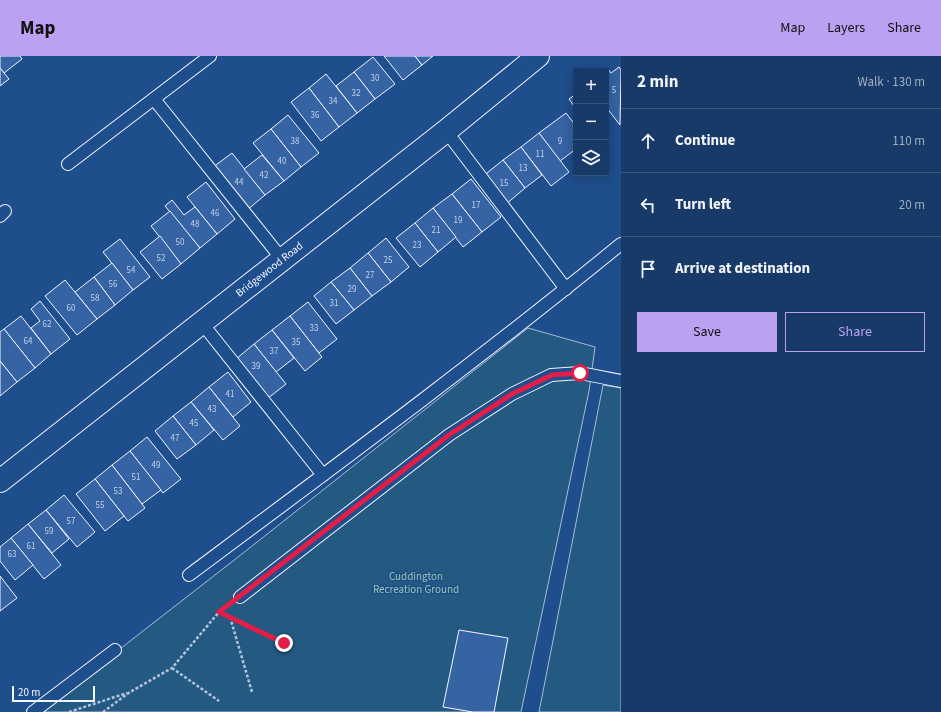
<!DOCTYPE html>
<html lang="en">
<head>
<meta charset="utf-8">
<style>
  body { margin:0; font-family:"Source Sans 3",sans-serif; background:#244571; color:#f1f3f6 }
  .controls { position:absolute; right:12px; top:12px; display:grid; overflow:hidden; border-radius:0px; box-shadow:0 2px 10px #0003 }
  .controls button { width:36px; height:36px; display:grid; place-items:center; padding:0; border:0; border-bottom:1px solid #36547d; background:#173a69; color:#f1f3f6; font:20px sans-serif }
  .scale { position:absolute; left:12px; bottom:10px; width:83px; box-sizing:border-box; padding-left:4px; border:2px solid #f2f6ff; border-top:0; font-size:11px; line-height:14px; white-space:nowrap; color:#f2f6ff; -webkit-text-stroke:3px #1f4e8c; paint-order:stroke }
  .stop { position:absolute; width:12px; height:12px; margin:-9px; border:3px solid #e11d48; border-radius:50%; background:#fff }
  .stop.end { background:#e11d48; border-color:#fff; box-shadow:0 1px 4px #0008 }
  .list { margin:0; padding:0; list-style:none }
  h2 { display:flex; justify-content:space-between; align-items:center; height:52px; margin:0; padding:0 16px; font-size:17px }
  h2 small { font-size:13px; font-weight:400; color:#9eadc0 }
  .list li { display:grid; grid-template-columns:26px 1fr auto; gap:12px; align-items:center; box-sizing:border-box; height:64px; padding:0 16px; border-top:1px solid #36547d }
  .list b { display:block; font-size:15px; white-space:nowrap }
  .list em { font-size:13px; font-style:normal; color:#9eadc0 }
  .actions { display:flex; gap:8px; padding:12px 16px }
  .actions a { flex:1; padding:9px 0; border:1px solid #bca0f2; border-radius:0px; text-align:center; font-size:14px; color:#bca0f2 }
  .actions .main { background:#bca0f2; color:#111 }
  .icon { flex:none; width:22px; height:22px; fill:none; stroke:currentColor; stroke-width:2; stroke-linecap:round; stroke-linejoin:round }
  .map { position:relative; flex:none; width:621px; height:656px; overflow:hidden }
  header { display:flex; align-items:center; gap:24px; box-sizing:border-box; height:56px; padding:0 20px; background:#bca0f2; color:#111 }
  header strong { font-size:19px }
  nav { display:flex; gap:22px; margin-inline-start:auto; font-size:14px }
  main { display:flex }
  aside { flex:1; background:#173a69 }
  .map>svg:first-child { display:block }
  .green { fill:#245a82; stroke:#a8bbd7 }
  .building { fill:#3563a3; stroke:#f2f6ff }
  .lines { fill:none; stroke-linecap:round; stroke-linejoin:round }
  .lane-casing { stroke:#f2f6ff; stroke-width:14 }
  .street-casing { stroke:#f2f6ff; stroke-width:24 }
  .path { stroke:#b3c4dc; stroke-width:2.5; stroke-dasharray:3 2; stroke-linecap:butt }
  .lane { stroke:#1f4e8c; stroke-width:12 }
  .street { stroke:#1f4e8c; stroke-width:22 }
  .route { stroke:#e11d48; stroke-width:5 }
  .labels { text-anchor:middle; stroke-width:3; stroke-linejoin:round; paint-order:stroke }
  .number-label { font-size:9px; fill:#c3d1e8 }
  .street-label { font-size:11px; fill:#f2f6ff; stroke:#1f4e8c }
  .park-label { font-size:11px; fill:#97c8a6; stroke:#1f4e8c }
</style>
</head>
<body>
<header>
<strong>Map</strong>
<nav><a>Map</a><a>Layers</a><a>Share</a></nav>
</header>
<main>
<div class="map">
<svg width="621" height="656" viewBox="0 0 621 656">
  <rect width="100%" height="100%" fill="#1f4e8c"/>
  <!-- green -->
  <g class="green">
    <polygon points="528,272 595,291 589,335 521,656 39,656 247,494"/>
    <polygon points="603,329 621,332 621,656 539,656"/>
  </g>
  <!-- building -->
  <g class="building">
    <polygon points="0,0 20,0 22,3 4,17 0,12"/>
    <polygon points="384,0 415,0 422,9 403,24"/>
    <polygon points="415,0 433,0 422,9"/>
    <polygon points="373,1 395,28 375,43 354,16"/>
    <polygon points="619,11 621,14 620,69 606,51 606,15 608,13 611,17"/>
    <polygon points="0,12 9,23 0,30"/>
    <polygon points="354,16 375,43 357,57 336,30"/>
    <polygon points="326,18 357,57 339,71 309,32"/>
    <polygon points="309,32 339,71 321,85 291,46"/>
    <polygon points="576,38 576,53 569,43"/>
    <polygon points="566,57 576,70 576,93 560,105 539,77"/>
    <polygon points="288,59 319,97 301,111 271,73"/>
    <polygon points="271,73 301,111 284,125 253,87"/>
    <polygon points="539,77 569,116 551,130 521,91"/>
    <polygon points="521,91 542,119 525,132 503,104"/>
    <polygon points="232,97 265,139 246,155 212,112"/>
    <polygon points="262,99 284,125 265,139 244,113"/>
    <polygon points="503,104 525,132 505,149 482,121"/>
    <polygon points="471,123 501,161 482,176 452,138"/>
    <polygon points="206,126 235,163 217,178 187,141"/>
    <polygon points="452,138 482,176 463,191 433,152"/>
    <polygon points="172,144 184,159 195,151 217,178 200,192 165,150"/>
    <polygon points="433,152 456,181 438,196 415,167"/>
    <polygon points="170,155 200,192 181,208 151,170"/>
    <polygon points="415,167 438,196 420,211 396,182"/>
    <polygon points="160,180 181,208 162,223 140,196"/>
    <polygon points="386,182 409,211 391,226 368,197"/>
    <polygon points="120,183 150,221 133,234 103,196"/>
    <polygon points="368,197 391,226 372,240 350,212"/>
    <polygon points="112,207 133,234 115,249 94,221"/>
    <polygon points="350,212 372,240 354,254 331,226"/>
    <polygon points="94,221 115,249 97,263 75,236"/>
    <polygon points="65,224 97,263 77,279 45,240"/>
    <polygon points="331,226 354,254 336,268 314,240"/>
    <polygon points="40,245 70,283 51,298 31,272 40,265 31,253"/>
    <polygon points="308,246 337,283 319,297 290,260"/>
    <polygon points="21,260 51,298 35,312 4,273"/>
    <polygon points="290,260 322,301 305,315 272,274"/>
    <polygon points="4,273 35,312 17,326 0,305 0,276"/>
    <polygon points="272,274 294,302 276,316 254,288"/>
    <polygon points="254,288 286,328 267,343 236,303"/>
    <polygon points="0,305 17,326 0,340"/>
    <polygon points="228,316 251,346 233,361 209,331"/>
    <polygon points="209,331 240,370 223,384 191,346"/>
    <polygon points="191,346 214,374 196,389 173,360"/>
    <polygon points="173,360 196,389 177,403 155,375"/>
    <polygon points="147,381 181,423 163,437 130,395"/>
    <polygon points="130,395 161,434 142,448 112,409"/>
    <polygon points="112,409 145,452 128,465 95,423"/>
    <polygon points="95,423 124,460 105,475 76,438"/>
    <polygon points="64,439 95,476 77,491 46,454"/>
    <polygon points="46,454 69,483 52,497 28,468"/>
    <polygon points="28,468 61,509 44,523 11,482"/>
    <polygon points="11,482 33,509 15,524 0,505 0,491"/>
    <polygon points="0,520 17,542 0,555"/>
    <polygon points="459,574 508,582 494,656 473,656 443,651"/>
  </g>
  <g class="lines">
    <defs>
      <g id="lane">
        <polyline points="154,43 282,203"/>
        <polyline points="446,75 566,233"/>
        <polyline points="68,108 210,0"/>
        <polyline points="0,160 5,155"/>
        <polyline points="201,266 323,419"/>
        <path d="M189,519C334,411 480,303 621,188"/>
        <polyline points="240,541 449,379 512,338 551,319 580,317 621,325"/>
        <polyline points="33,656 115,594"/>
      </g>
      <polyline id="street" points="0,425 446,75 538,0"/>
    </defs>
    <!-- lane casing -->
    <use href="#lane" class="lane-casing"/>
    <!-- street casing -->
    <use href="#street" class="street-casing"/>
    <!-- path -->
    <g class="path">
      <polyline points="219,556 284,587"/>
      <polyline points="230,561 252,636"/>
      <polyline points="172,612 219,645"/>
      <polyline points="69,656 127,637"/>
      <polyline points="103,656 130,636 172,612 219,556 225,552"/>
    </g>
    <!-- lane -->
    <use href="#lane" class="lane"/>
    <!-- street -->
    <use href="#street" class="street"/>
  </g>
  <g class="lines">
    <!-- route -->
    <polyline class="route" points="284,587 219,556 449,379 512,338 552,319 580,317"/>
  </g>
  <g class="labels">
    <!-- number labels -->
    <g class="number-label">
      <text x="375" y="25">30</text>
      <text x="614" y="37">5</text>
      <text x="356" y="40">32</text>
      <text x="333" y="48">34</text>
      <text x="315" y="62">36</text>
      <text x="295" y="88">38</text>
      <text x="560" y="88">9</text>
      <text x="540" y="101">11</text>
      <text x="282" y="108">40</text>
      <text x="523" y="115">13</text>
      <text x="264" y="122">42</text>
      <text x="239" y="129">44</text>
      <text x="504" y="130">15</text>
      <text x="476" y="152">17</text>
      <text x="215" y="160">46</text>
      <text x="458" y="167">19</text>
      <text x="195" y="171">48</text>
      <text x="436" y="177">21</text>
      <text x="180" y="189">50</text>
      <text x="417" y="192">23</text>
      <text x="161" y="205">52</text>
      <text x="388" y="207">25</text>
      <text x="131" y="217">54</text>
      <text x="370" y="222">27</text>
      <text x="113" y="231">56</text>
      <text x="352" y="236">29</text>
      <text x="95" y="245">58</text>
      <text x="334" y="250">31</text>
      <text x="71" y="255">60</text>
      <text x="47" y="271">62</text>
      <text x="314" y="275">33</text>
      <text x="28" y="288">64</text>
      <text x="296" y="289">35</text>
      <text x="274" y="298">37</text>
      <text x="256" y="313">39</text>
      <text x="230" y="341">41</text>
      <text x="212" y="356">43</text>
      <text x="194" y="370">45</text>
      <text x="175" y="385">47</text>
      <text x="156" y="412">49</text>
      <text x="136" y="424">51</text>
      <text x="118" y="438">53</text>
      <text x="100" y="452">55</text>
      <text x="71" y="468">57</text>
      <text x="49" y="478">59</text>
      <text x="31" y="493">61</text>
      <text x="12" y="501">63</text>
    </g>
    <!-- street labels -->
    <g class="street-label">
      <text transform="translate(269 213) rotate(-38)" y="4">Bridgewood Road</text>
    </g>
    <!-- park labels -->
    <g class="park-label">
      <text x="416" y="524">Cuddington<tspan x="416" dy="13">Recreation Ground</tspan></text>
    </g>
  </g>
</svg>
<div class="controls">
<button>+</button>
<button>−</button>
<button><svg class="icon" aria-label="layers" viewBox="0 0 24 24"><path d="M12 4l9 5-9 5-9-5zM3 14l9 5 9-5"/></svg></button>
</div>
<div class="scale">20 m</div>
<div class="stop" style="left:580px;top:317px"></div>
<div class="stop end" style="left:284px;top:587px"></div>
</div>
<aside>
<h2>2 min<small>Walk · 130 m</small></h2>
<ul class="list">
<li><svg class="icon" aria-label="ahead" viewBox="0 0 24 24"><path d="M12 20V5M6 11l6-6 6 6"/></svg><div><b>Continue</b></div><em>110 m</em></li>
<li><svg class="icon" aria-label="left" viewBox="0 0 24 24"><path d="M17 20v-9H6M10 6l-5 5 5 5"/></svg><div><b>Turn left</b></div><em>20 m</em></li>
<li><svg class="icon" aria-label="arrive" viewBox="0 0 24 24"><path d="M6 21V4h12l-3 4 3 4H6"/></svg><div><b>Arrive at destination</b></div></li>
</ul>
<div class="actions"><a class="main">Save</a><a>Share</a></div>
</aside>
</main>
</body>
</html>
